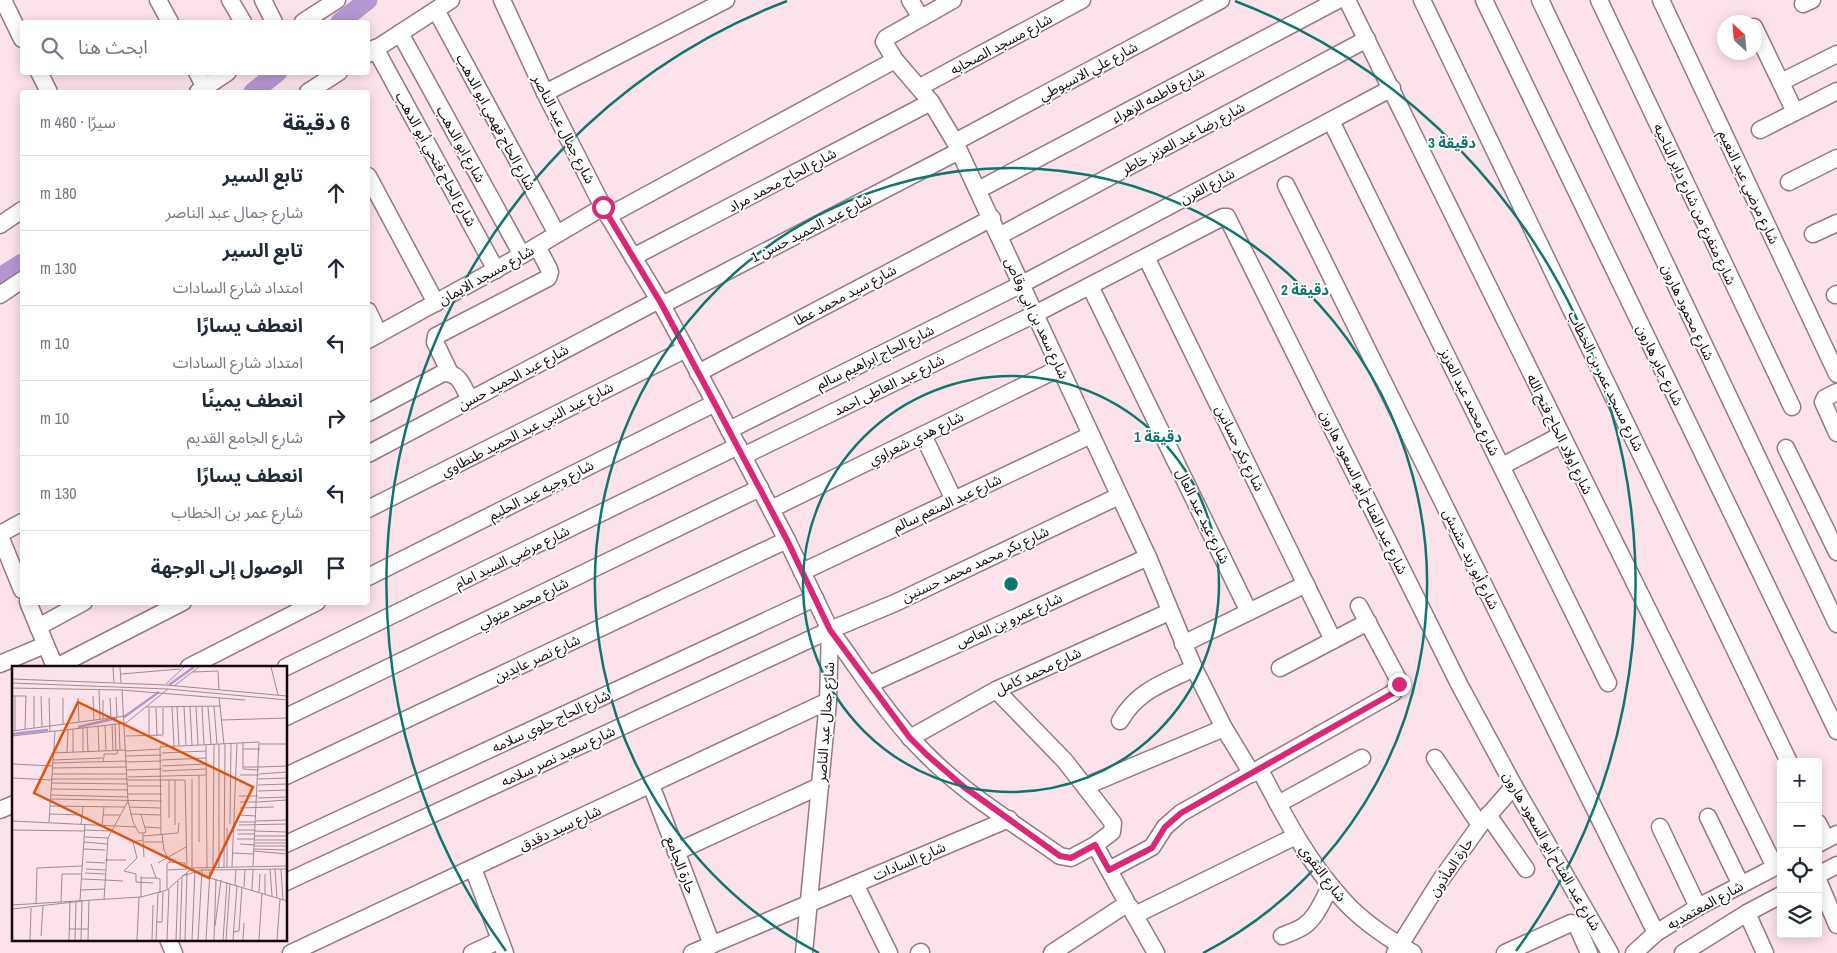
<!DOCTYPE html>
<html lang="ar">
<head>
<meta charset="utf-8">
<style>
  body { margin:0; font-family:"Archivo Narrow","Noto Sans Arabic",sans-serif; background:#f6f6f7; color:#1f2937; direction:rtl }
  .controls { position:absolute; right:15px; bottom:15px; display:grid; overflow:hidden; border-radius:5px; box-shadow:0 2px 12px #0003 }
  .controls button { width:45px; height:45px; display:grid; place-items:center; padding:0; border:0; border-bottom:1px solid #e0e1e3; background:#fff; color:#1f2937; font:25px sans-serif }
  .compass { position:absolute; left:1717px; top:15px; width:45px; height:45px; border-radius:50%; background:#fff; box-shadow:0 2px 12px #0003; rotate:334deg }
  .stop { position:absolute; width:15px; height:15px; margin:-11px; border:4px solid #db2777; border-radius:50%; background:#fff }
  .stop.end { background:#db2777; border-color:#fff; box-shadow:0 1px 5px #0008 }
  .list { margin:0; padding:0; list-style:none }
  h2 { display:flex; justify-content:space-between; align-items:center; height:65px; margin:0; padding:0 20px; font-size:21px }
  h2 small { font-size:16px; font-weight:400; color:#747a83 }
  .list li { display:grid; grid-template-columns:32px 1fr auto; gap:15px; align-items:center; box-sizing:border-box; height:75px; padding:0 20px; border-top:1px solid #e0e1e3 }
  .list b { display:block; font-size:19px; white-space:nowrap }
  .list p { margin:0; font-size:16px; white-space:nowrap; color:#747a83 }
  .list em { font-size:16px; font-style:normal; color:#747a83 }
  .icon { flex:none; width:28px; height:28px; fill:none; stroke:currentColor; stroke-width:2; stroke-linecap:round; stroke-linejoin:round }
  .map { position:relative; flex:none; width:1837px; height:953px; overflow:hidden; direction:ltr }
  .search { position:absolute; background:#fff; box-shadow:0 2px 12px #0003; left:20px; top:20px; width:350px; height:55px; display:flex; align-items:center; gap:12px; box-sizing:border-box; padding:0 18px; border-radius:5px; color:#747a83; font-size:19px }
  .panel { position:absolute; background:#fff; box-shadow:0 2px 12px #0003; left:20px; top:90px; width:350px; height:515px; border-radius:5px; direction:rtl }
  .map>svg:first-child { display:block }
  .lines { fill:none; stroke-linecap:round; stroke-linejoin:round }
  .canal { stroke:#b397d1; stroke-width:19 }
  .minor-casing { stroke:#957983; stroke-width:19 }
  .minor { stroke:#fff; stroke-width:16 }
  .route { stroke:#db2777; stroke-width:6 }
  .ring { fill:none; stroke:#0f766e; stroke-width:2.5 }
  .labels { text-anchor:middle; stroke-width:4; stroke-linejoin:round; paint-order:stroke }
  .street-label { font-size:14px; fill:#140a0e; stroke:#fff }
  .inset-river { fill:none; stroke:#b397d1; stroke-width:2.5 }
  .inset-road { fill:none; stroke:#9f8c93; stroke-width:1 }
  .view { fill:#dd550c; fill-opacity:0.15; stroke:#dd550c; stroke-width:2.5 }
  .inset-edge { fill:none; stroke:#140a0e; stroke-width:2.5 }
  .centre { fill:#0f766e; stroke:#fff; stroke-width:2.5 }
  .ring-label { font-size:15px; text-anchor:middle; font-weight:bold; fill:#0f766e; stroke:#fff; stroke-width:4; stroke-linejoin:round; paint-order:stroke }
</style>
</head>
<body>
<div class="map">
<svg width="1837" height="953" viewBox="0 0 1837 953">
  <rect width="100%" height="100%" fill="#fce2eb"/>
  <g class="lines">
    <!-- canal -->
    <g class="canal">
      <polyline points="340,22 368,0"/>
      <polyline points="253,92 278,72"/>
      <polyline points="0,277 22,263"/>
    </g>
    <defs>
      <g id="minor">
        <polyline points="3,0 22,39"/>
        <polyline points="158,0 170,22"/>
        <polyline points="230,0 243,22"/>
        <polyline points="263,0 274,22"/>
        <polyline points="502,0 545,93 603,207 662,305 715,403 787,540 830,630 828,701 804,953"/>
        <polyline points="910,0 921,18"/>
        <polyline points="953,0 886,38 884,42 895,60 931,102 955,142 1148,557 1194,668 1224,728 1252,774"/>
        <polyline points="1347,0 1775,867"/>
        <polyline points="1422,0 1789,762"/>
        <polyline points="1484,0 1837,731"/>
        <polyline points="1540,0 1837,624"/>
        <polyline points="1599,0 1792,407"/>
        <polyline points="1661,0 1837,374"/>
        <polyline points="1803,4 1812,0"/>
        <polyline points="436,10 557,234"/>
        <polyline points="303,22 337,0"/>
        <polyline points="1754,27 1795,112"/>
        <polyline points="400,33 522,255"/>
        <polyline points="375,48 496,270"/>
        <polyline points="368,54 451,0"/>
        <polyline points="39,72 49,92"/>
        <polyline points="197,72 205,88"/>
        <polyline points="1781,82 1837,54"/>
        <polyline points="920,87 1082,0"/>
        <polyline points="198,92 228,72"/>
        <polyline points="308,92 339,72"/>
        <polyline points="545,93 726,0"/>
        <polyline points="1331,121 1608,683"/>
        <polyline points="1760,130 1837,91"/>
        <polyline points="955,142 1221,0"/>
        <polyline points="368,176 436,303"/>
        <polyline points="1789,182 1837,158"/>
        <polyline points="1286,185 1656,933"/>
        <polyline points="978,190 1338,0"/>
        <polyline points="608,216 895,60"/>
        <polyline points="0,225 22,210"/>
        <polyline points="1813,234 1837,223"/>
        <polyline points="999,236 1367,39"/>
        <polyline points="633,257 931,102"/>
        <polyline points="1146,257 1333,640"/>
        <polyline points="1090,286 1249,612"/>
        <polyline points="0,295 22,280"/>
        <polyline points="1835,295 1837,294"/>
        <polyline points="662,305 959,151"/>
        <polyline points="368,311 379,334"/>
        <polyline points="368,340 522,255 603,207"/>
        <polyline points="450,373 435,342 436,336 548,278 550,272 549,269 537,246"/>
        <polyline points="698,373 992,218"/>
        <polyline points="1837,392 1825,398 1823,402 1837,433"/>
        <path d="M368,413L443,373C460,372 463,387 470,400"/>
        <polyline points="729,430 1022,284 1392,88"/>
        <polyline points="923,435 954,500"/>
        <polyline points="1786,448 1837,552"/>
        <polyline points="368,454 659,300"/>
        <polyline points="743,456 1035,314 1223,217 1227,217 1459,684 1514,786 1610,953"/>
        <polyline points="1502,466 1561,435"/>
        <polyline points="368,509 686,349"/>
        <polyline points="771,509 1060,368"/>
        <polyline points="0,534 22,522"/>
        <polyline points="0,536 22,590"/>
        <polyline points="802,572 1091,435"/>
        <polyline points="368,577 715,403"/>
        <polyline points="28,602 55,667"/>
        <polyline points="38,627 84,602"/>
        <path d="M830,630C861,672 889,718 926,754C965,794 1015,824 1060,856L1071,858L1095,845L1112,832L1113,823L1065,761L996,690"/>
        <polyline points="1183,644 1306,584"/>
        <polyline points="0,664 45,645"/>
        <polyline points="56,667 183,602"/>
        <polyline points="189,667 317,602"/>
        <polyline points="286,667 738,446"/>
        <polyline points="1280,668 1368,622"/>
        <polyline points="870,684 1148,557"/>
        <polyline points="286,717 760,488"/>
        <path d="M1120,721C1138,690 1164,683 1194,668"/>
        <polyline points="910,738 996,690 1169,612"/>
        <polyline points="1435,758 1480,825"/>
        <path d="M1260,770C1284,816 1309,864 1345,902C1364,923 1389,939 1413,953"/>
        <polyline points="286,776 787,540"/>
        <polyline points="651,785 712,945"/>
        <polyline points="1086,786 1224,728"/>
        <polyline points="1278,804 1362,758"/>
        <polyline points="0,810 14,804"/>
        <polyline points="1488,815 1526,869"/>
        <polyline points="1708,817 1741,885"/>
        <polyline points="1818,823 1826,839"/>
        <polyline points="1660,827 1698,907"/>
        <polyline points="286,844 815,598"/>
        <polyline points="1818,844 1837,834"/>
        <polyline points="676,852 820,786"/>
        <polyline points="473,868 505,953"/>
        <polyline points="1109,870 1152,847 1165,827 1181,813 1393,693 1399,684 1398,679 1359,606"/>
        <polyline points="1818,875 1837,865"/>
        <polyline points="1818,880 1837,925"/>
        <polyline points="286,882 830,630 895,603 1119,496"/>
        <polyline points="855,884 889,953"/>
        <polyline points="1130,907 1156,953"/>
        <polyline points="1747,913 1765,953"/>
        <polyline points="1135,915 1296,836"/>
        <path d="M1282,936C1290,933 1298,930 1304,926C1317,917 1323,899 1331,886"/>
        <polyline points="168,939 174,953"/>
        <polyline points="291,953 828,701"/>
        <polyline points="472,953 500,940"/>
        <polyline points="692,953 1009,819"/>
        <polyline points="919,953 921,952"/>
        <polyline points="1052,953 1125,905 1126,901 1095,845"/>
        <polyline points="1395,953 1440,881 1480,825 1514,786"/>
        <polyline points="1505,953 1571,923 1577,926 1589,953"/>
        <polyline points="1634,953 1656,933 1698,907 1781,864"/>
        <polyline points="1683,953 1747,913 1781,895"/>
      </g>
    </defs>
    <!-- minor casing -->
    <use href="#minor" class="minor-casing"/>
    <!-- minor -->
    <use href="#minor" class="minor"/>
  </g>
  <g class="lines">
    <!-- route -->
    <polyline class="route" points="603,207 662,305 715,404 787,540 830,630 910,738 927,755 964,787 1060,856 1071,858 1095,845 1109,870 1152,848 1165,827 1181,813 1393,693 1399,684"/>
  </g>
  <!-- distance rings -->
  <g class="ring">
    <circle cx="1011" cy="584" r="208"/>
    <path d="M819 953A416 416 0 1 1 1203 953"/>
    <path d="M506 951A624 624 0 0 1 787 1M1235 1A624 624 0 0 1 1516 951"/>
  </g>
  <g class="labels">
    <!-- street labels -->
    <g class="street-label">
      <text transform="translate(1001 44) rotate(-28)" y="5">شارع مسجد الصحابه</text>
      <text transform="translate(1088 71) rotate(-28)" y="5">شارع علي الاسيوطي</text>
      <text transform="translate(1158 95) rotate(-28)" y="5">شارع فاطمه الزهراء</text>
      <text transform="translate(496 122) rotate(62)" y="5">شارع الحاج فهمي ابو الدهب</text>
      <text transform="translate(564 129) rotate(63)" y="5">شارع جمال عبد الناصر</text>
      <text transform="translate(1183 138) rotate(-28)" y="5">شارع رضا عبد العزيز خاطر</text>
      <text transform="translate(461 144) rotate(61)" y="5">شارع ابو الدهب</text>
      <text transform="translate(436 159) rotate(61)" y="5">شارع الحاج فتحي أبو الدهب</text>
      <text transform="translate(782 180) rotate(-28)" y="5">شارع الحاج محمد مراد</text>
      <text transform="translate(1207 186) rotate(-28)" y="5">شارع الفرن</text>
      <text transform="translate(1749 187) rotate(65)" y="5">شارع مرضي عبد النعيم</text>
      <text transform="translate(1695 204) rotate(65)" y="5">شارع متفرع من شارع داير الناحيه</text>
      <text transform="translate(811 228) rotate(-27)" y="5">شارع عبد الحميد حسن 1</text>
      <text transform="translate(486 275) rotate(-29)" y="5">شارع مسجد الايمان</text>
      <text transform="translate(845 295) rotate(-28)" y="5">شارع سيد محمد عطا</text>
      <text transform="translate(1688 312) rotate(65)" y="5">شارع محمود هارون</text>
      <text transform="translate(1037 318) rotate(65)" y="5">شارع سعد بن ابي وقاص</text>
      <text transform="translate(875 357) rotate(-26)" y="5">شارع الحاج ابراهيم سالم</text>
      <text transform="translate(1660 365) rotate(64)" y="5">شارع جابر هارون</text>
      <text transform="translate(513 377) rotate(-28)" y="5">شارع عبد الحميد حسن</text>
      <text transform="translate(1606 381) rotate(64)" y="5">شارع مسجد عمر بن الخطاب</text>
      <text transform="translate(889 385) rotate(-26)" y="5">شارع عبد العاطى احمد</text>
      <text transform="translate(1470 402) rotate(64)" y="5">شارع محمد عبد العزيز</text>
      <text transform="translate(527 429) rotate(-27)" y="5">شارع عبد النبي عبد الحميد طنطاوي</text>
      <text transform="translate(1560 434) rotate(64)" y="5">شارع اولاد الحاج فتح الله</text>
      <text transform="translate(916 438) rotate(-26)" y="5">شارع هدي شعراوي</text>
      <text transform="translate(1240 448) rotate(64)" y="5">شارع بكر حسانين</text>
      <text transform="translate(541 490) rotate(-27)" y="5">شارع وجيه عبد الحليم</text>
      <text transform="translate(1364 492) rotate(64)" y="5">شارع عبد الفتاح أبو السعود هارون</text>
      <text transform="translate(947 503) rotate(-25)" y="5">شارع عبد المنعم سالم</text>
      <text transform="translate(1203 516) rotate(64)" y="5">شارع عيد عبد العال</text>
      <text transform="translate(512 557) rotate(-26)" y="5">شارع مرضي السيد امام</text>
      <text transform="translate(1471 559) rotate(64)" y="5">شارع أبو زيد حشيش</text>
      <text transform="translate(975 564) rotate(-25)" y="5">شارع بكر محمد محمد حسنين</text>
      <text transform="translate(523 603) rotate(-26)" y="5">شارع محمد متولي</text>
      <text transform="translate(1009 620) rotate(-24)" y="5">شارع عمرو بن العاص</text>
      <text transform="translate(537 658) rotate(-25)" y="5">شارع نصر عابدين</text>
      <text transform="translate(1038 671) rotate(-25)" y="5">شارع محمد كامل</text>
      <text transform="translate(551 721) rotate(-25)" y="5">شارع الحاج حلوي سلامه</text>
      <text transform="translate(825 722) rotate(-86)" y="5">شارع جمال عبد الناصر</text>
      <text transform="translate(558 756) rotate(-25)" y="5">شارع سعيد نصر سلامه</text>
      <text transform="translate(560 828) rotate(-25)" y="5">شارع سيد دقدق</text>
      <text transform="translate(1552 851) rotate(60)" y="5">شارع عبد الفتاح أبو السعود هارون</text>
      <text transform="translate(909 861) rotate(-23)" y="5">شارع السادات</text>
      <text transform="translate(681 865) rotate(69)" y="5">حارة الجامع</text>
      <text transform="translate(1451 867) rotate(-56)" y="5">حارة المأذون</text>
      <text transform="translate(1323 873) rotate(53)" y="5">شارع التقوي</text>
      <text transform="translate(1705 905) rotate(-29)" y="5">شارع المعتمديه</text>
    </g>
  </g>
  <!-- overview -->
  <g transform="translate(12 666)">
    <rect width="275" height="275" fill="#fce2eb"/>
    <path class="inset-river" d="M157,19L182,1M112,51L147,26M66,61L105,52M0,68L36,64"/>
    <path class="inset-road" d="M101,1L102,17M108,1L109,17M259,1L266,29M181,6L206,5L207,24M109,8L168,3M0,13L154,19L275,30M0,17L156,23L275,34M154,18L172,1M162,20L187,1M0,22L110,24L233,34M87,23L88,53M0,30H14L13,63M29,30L30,61M81,30L82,54M104,31L105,51M207,31L212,78M37,32L38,66M51,32V58M66,32L67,56M98,32L99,52M91,34V53M202,40L205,78M134,41L209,40M160,41L162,80M165,41L167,80M172,41L174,79M178,41L180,79M184,41L186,79M190,41L192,79M196,41L199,78M137,42V70M144,42L145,70M210,54L275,52M107,57L108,84M114,57L156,23M100,58L101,85M103,58L104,85M93,59L94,85M86,60L87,85M75,61L76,86M22,62V30M71,62V86M61,63V86M3,64V30M0,65L113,50M0,70L114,57M114,70L151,69V42M231,77V103L247,104M248,78H275M194,79L195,201M231,83H248M114,85L148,83M55,86L56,64M41,87L114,84M150,87L194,85M114,90L150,89M92,92V88H105L106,84M41,94L91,92L92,96M150,94L194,92M115,96L150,95M41,97L115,95M0,98L41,100M150,100L194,98M231,101H247M247,101L275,100M40,102L115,101M115,104L150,103M150,105L194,103M40,108H115M247,108L275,106M187,109V176M228,109H247M116,111L194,109M0,112L40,114M40,113H116M180,113V202M246,113L275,112M116,114H173L175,203L155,204M157,114V152M163,114V159M40,117L116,118M246,119L275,118M116,120H150M39,123L116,124M246,125L275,124M116,128H150M39,129L116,131M227,130H246M246,132L275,131M39,133L150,135M116,135L121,156L127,167H131M228,136H245M245,136L275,134M38,140L112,141M117,141L149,142M228,142L262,141M38,148L70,149M118,148L149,149M129,148L134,166L131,167M91,149H108M227,149L244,150M0,155L124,161M244,155L275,154M37,156L43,65M227,156H244M69,158L71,141M218,158L219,77M90,159L92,141M227,159L275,158M133,161L149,162M0,164L73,165M73,164L98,165M225,164H243M243,165L275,166M131,167V174L121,176L125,192L112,205L124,208V216L141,217M149,168L148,81L247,76L241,200M150,168L152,184L158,196L155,198V223M226,168H243M131,170L166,167L167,157M243,170H275M72,171L96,172M225,173H243M131,174L132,191M243,174H275M72,176L95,178M132,176H151M243,177H275M228,178L243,179M243,180H275M72,183L93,184M242,183L275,184M242,185L275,188M221,187L241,188M93,194H114M74,196L93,197M158,196L173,197V201M146,197L174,181M139,198L144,212L148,213V227M201,201L202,78M207,201V78M212,201L213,78M215,201V162M220,201L225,77M74,203L93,204M258,203L260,230M263,203L265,232M269,203L271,234M73,207L93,208M253,208V228M170,210L190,204L275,203M129,212H145M198,212L275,235M70,213L93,214M93,214L111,215M223,219L224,203M232,221L233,203M69,224L93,223M240,224L241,203M247,226L248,208M129,231V210M68,234L73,158M92,234L96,172L116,135L110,24M49,236L50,208H70M24,238L25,202L70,200M0,239L129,231L155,224L180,202L275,200M0,243L71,235M145,256H150L151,226M203,260L209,214M57,263H76M222,266L227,265L230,221M29,270L31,240M18,274L19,242M57,274L58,237M63,274L64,236M69,274L70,236M76,274L77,234M125,274L127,231M140,274L141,239M144,274L146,227M155,274L157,223M164,274L166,215M168,274L170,211M173,274L175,207M180,274L183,205M186,274L190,204M194,274L198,204M202,274L204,213M211,274L215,216M214,274L218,217M221,274L225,219M231,274L232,257M247,274L250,227M265,274L268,233"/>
    <path class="view" d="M66,36L241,121L197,212L22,127Z"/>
    <rect width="275" height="275" class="inset-edge"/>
  </g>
  <circle cx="1011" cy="584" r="8" class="centre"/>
  <g class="ring-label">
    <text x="1452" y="148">3 دقيقة</text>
    <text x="1305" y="295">2 دقيقة</text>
    <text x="1158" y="442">1 دقيقة</text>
  </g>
</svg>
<div class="controls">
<button>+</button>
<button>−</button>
<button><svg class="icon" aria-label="locate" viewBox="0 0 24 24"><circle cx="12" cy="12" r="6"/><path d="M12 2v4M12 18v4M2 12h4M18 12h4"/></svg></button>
<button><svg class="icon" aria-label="layers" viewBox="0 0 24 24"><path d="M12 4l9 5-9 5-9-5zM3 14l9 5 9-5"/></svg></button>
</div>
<svg class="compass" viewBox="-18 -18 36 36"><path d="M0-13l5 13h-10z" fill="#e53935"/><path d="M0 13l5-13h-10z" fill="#747a83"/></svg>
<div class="stop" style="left:603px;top:207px"></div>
<div class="stop end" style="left:1399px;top:684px"></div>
<div class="search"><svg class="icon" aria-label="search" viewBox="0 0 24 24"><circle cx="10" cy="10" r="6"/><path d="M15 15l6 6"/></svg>ابحث هنا</div>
<section class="panel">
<h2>6 دقيقة<small>سيرًا · 460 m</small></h2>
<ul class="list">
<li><svg class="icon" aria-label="ahead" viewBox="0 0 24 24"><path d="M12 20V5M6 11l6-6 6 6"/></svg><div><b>تابع السير</b><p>شارع جمال عبد الناصر</p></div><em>180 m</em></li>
<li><svg class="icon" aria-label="ahead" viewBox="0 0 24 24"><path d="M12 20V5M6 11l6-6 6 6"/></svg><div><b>تابع السير</b><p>امتداد شارع السادات</p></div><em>130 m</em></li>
<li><svg class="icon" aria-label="left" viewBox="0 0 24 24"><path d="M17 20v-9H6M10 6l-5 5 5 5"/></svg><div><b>انعطف يسارًا</b><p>امتداد شارع السادات</p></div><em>10 m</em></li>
<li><svg class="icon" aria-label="right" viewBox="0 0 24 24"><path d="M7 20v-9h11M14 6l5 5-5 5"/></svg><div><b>انعطف يمينًا</b><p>شارع الجامع القديم</p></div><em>10 m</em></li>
<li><svg class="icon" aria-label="left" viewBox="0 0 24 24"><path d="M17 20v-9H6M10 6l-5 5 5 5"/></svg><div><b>انعطف يسارًا</b><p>شارع عمر بن الخطاب</p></div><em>130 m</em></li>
<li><svg class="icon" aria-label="arrive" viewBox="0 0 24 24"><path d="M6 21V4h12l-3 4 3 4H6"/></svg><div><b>الوصول إلى الوجهة</b></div></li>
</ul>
</section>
</div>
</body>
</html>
